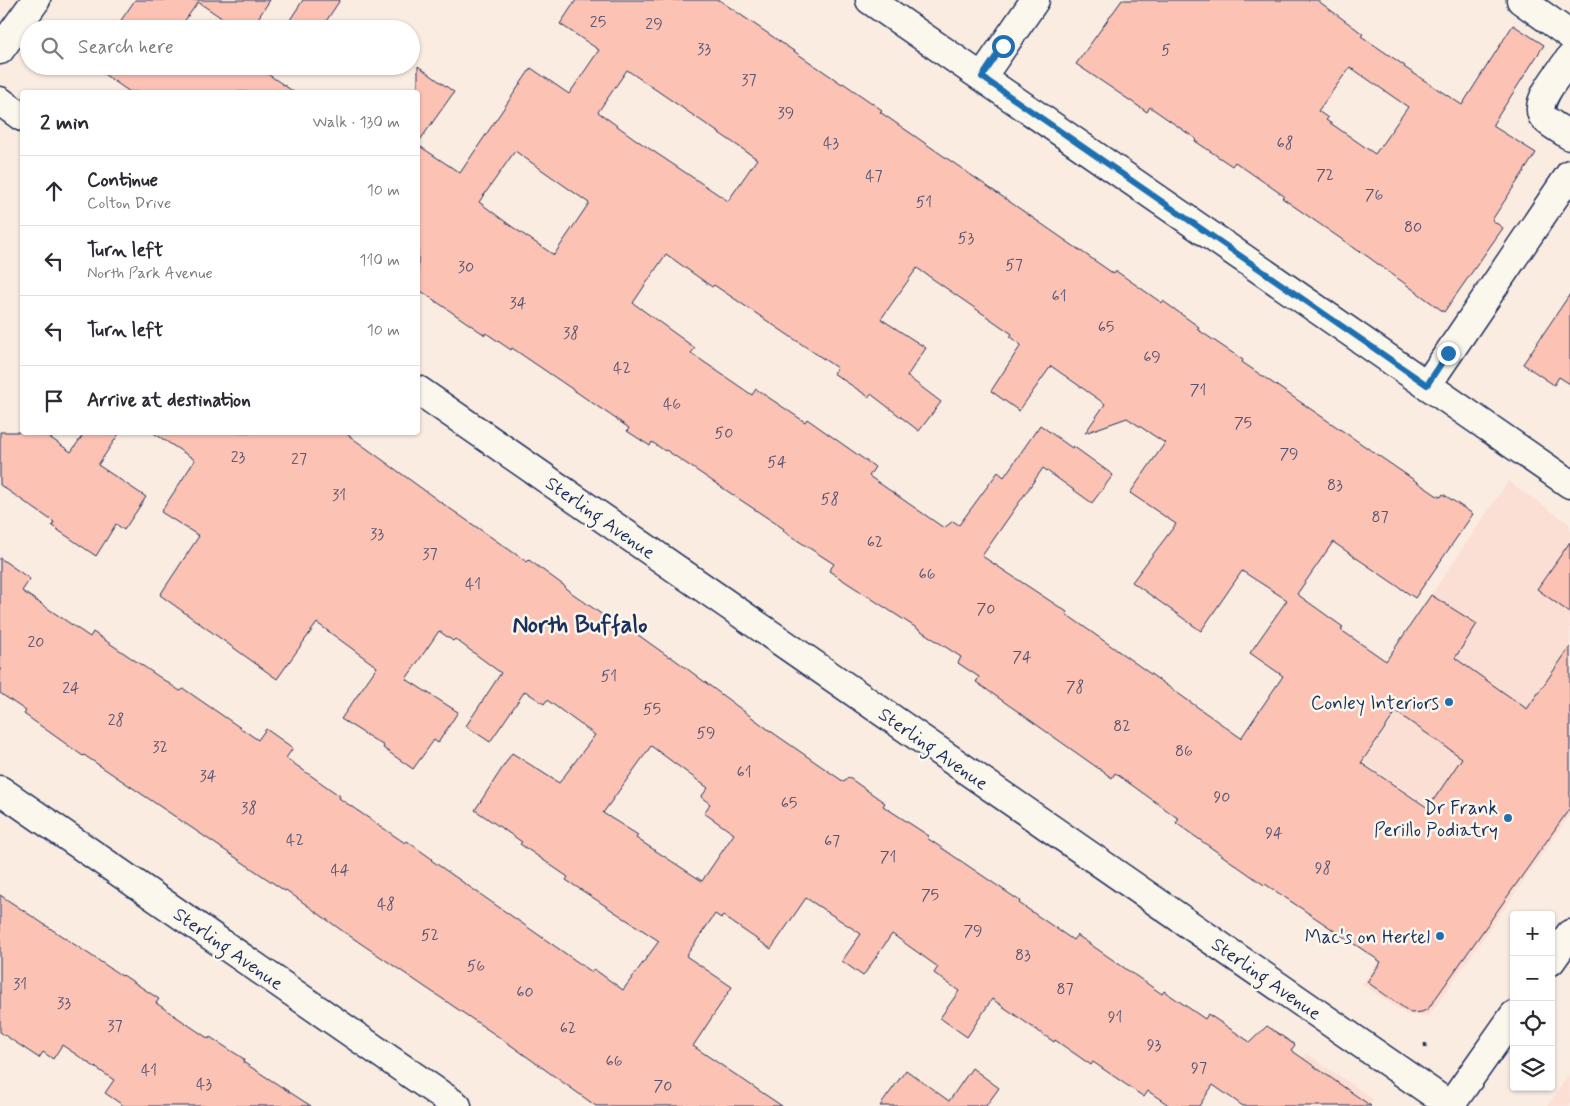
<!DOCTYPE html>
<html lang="en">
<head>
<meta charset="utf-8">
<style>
  body { margin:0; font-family:Mynerve,sans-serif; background:#f2f2f3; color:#2b2b33 }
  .controls { position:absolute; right:15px; bottom:15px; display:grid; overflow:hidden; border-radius:5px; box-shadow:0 1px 4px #0004 }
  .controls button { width:45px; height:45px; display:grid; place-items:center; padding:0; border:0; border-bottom:1px solid #e1e1e2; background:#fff; color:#2b2b33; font:25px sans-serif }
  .stop { position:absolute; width:15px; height:15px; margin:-11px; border:4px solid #1f6fb2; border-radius:50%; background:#fff }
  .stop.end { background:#1f6fb2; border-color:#fff; box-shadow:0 1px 5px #0008 }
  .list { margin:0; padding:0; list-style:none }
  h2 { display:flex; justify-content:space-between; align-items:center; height:65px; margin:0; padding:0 20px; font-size:21px }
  h2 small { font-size:16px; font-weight:400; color:#7c7c81 }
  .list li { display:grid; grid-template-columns:32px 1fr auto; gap:15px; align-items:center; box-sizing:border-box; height:70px; padding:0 20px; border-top:1px solid #e1e1e2 }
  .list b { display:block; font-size:19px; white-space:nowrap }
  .list p { margin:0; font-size:16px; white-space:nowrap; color:#7c7c81 }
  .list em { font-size:16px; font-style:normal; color:#7c7c81 }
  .icon { flex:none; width:28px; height:28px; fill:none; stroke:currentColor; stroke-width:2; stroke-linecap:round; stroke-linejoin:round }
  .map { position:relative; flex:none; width:1570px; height:1106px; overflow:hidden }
  .search { position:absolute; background:#fff; box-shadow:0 1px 4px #0004; left:20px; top:20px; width:400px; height:55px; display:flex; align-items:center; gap:12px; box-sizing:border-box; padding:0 18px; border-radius:28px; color:#7c7c81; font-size:19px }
  .panel { position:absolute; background:#fff; box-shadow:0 1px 4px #0004; left:20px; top:90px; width:400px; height:345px; border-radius:5px }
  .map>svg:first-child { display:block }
  .built { fill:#fbdfd4 }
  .building { fill:#fcc2b4; stroke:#1b2f5e; fill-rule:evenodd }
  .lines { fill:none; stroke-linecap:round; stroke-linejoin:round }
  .minor-casing { stroke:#1b2f5e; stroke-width:31 }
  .path { stroke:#1b2f5e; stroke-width:3; stroke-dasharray:5 4; stroke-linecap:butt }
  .minor { stroke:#fbf7ec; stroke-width:28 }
  .route { stroke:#1f6fb2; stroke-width:6 }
  .poi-dot { fill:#1f6fb2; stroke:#fbf7ec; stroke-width:2 }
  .labels { text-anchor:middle; stroke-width:5; stroke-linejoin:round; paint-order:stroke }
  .number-label { font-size:16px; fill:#535474 }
  .street-label { font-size:19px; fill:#1b2f5e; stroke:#fbf7ec }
  .poi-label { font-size:19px; fill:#1b2f5e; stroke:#fbf7ec; text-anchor:end }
  .district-label { font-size:24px; font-weight:bold; fill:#1b2f5e; stroke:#fbf7ec }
</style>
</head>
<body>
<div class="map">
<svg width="1570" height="1106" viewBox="0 0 1570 1106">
  <rect width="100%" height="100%" fill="#fbece1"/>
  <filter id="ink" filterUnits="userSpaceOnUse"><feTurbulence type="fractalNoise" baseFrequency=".02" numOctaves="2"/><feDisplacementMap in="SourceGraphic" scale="10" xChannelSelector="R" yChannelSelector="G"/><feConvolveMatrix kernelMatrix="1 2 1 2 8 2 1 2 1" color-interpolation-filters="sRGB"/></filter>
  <g filter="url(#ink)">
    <!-- built -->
    <g class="built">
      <polygon points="1508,481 1570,524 1570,815 1429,1016 1407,1015 1362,984 1467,833 1363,762 1397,713 1366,691"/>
      <polygon points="1306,1053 1373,1099 1368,1106 1269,1106"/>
      <polygon points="1570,1073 1570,1106 1547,1106"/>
    </g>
    <!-- building -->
    <g class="building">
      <polygon points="135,0 270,0 251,29 238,29 198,2 179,29 115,29"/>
      <polygon points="303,0 340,0 321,29 284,29"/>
      <path d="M576,0H719L842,84L843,83L882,110L880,112L1114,274L1116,271L1162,303L1163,301L1199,327L1197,329L1243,360L1242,362L1436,495L1441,497L1443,494L1473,514L1415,598L1333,542L1297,594L1343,627L1341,630L1386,661L1431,595L1477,624L1455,658L1527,709L1570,647V808L1428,1009L1422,1012L1411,1013L1367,982L1381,962L1265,884L1264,885L1176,823L1179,819L1115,773L1112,778L976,682L979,677L958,663L961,657L829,571L834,564L783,531L784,529L666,450L665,451L652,442L650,446L627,431L629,428L578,393L512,348L511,350L486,333L485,335L418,289V145L460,173L531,68L569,94L599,50L560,24ZM627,70L757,159L728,201L638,141L598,112ZM515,151L589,203L554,255L511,226L479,202ZM666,254L712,287L714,285L837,368L833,373L869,397L871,394L919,431L941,402L907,376L926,348L881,319L917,268L1012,334L1010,337L1021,345L991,391L1019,411L1051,366L1105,404L1085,433L1127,418L1165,443L1130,493L1176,524L1132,582L1201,631L1242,571L1287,600L1250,653L1283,676L1241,738L1066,614L1067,612L982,556L1043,468L1092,503L1113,475L1073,446L1072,448L1040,425L1004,477L998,472L959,525L953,521L944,528L869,476L875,467L807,419L805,422L756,389L752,395L691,353L695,348L633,303ZM1396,712L1462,758L1428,808L1361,763Z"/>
      <path d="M1122,0H1317L1363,34L1361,36L1405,66L1404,67L1462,105L1513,25L1544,45L1493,124V126L1536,153L1492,220L1503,228L1444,312L1360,251V252L1282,198L1284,196L1235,162L1232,166L1195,141L1196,139L1150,107L1147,112L1076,64ZM1350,67L1408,107L1375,154L1326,120L1328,118L1318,111Z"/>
      <polygon points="92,66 256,66 294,92 130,92"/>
      <polygon points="418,66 454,92 418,143"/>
      <polygon points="1570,294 1570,384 1559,377 1554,385 1523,364"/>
      <polygon points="0,432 42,432 71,452 85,432 120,432 98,465 146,497 124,530 116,524 96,556 52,526 54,522 0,485"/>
      <path d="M152,432H344L439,501L527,562L529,560L566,587L565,588L618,626L620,622L669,657L670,656L769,730L844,782L848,777L885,803L883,806L929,836L927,838L1020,901L1019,903L1073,940L1077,935L1162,994L1164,991L1205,1019L1208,1014L1250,1042L1267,1026L1295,1045L1291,1050L1371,1106H1243L1213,1085L1199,1106H1170L1148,1091L1144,1097L1093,1062L1091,1065L1055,1040L1054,1042L992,999L967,1037L940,1018L959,991L934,973L938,967L892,934L863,976L842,961L861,934L806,898L771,949L723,916L721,918L715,914L686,956L732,987L693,1046L782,1106H596L512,1046L341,930L286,890L285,891L84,755L83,756L24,714L26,711L0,693V558L30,579L22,591L90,637L93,632L180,691L184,689L258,740L266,729L293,748L286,758L340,796L339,798L405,843L407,841L432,859L431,860L592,972L594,969L623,990L659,941L566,880L568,877L520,844L522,842L475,810L512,753L559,783L595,735L547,700L544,704L525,691L490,742L466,726L501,673L455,639L453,641L439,631L406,679L458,712L438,743L434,740L413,769L383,748L384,746L341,719L377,667L317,623L277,679L160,595L199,536L161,512L195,460ZM651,746L708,788L701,797L710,804L704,813L734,834L702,881L636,838L638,835L603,813Z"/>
      <polygon points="1570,542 1570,613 1537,589"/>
      <polygon points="0,895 122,976 123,975 159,999 156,1003 209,1039 210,1037 244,1059 243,1062 311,1106 124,1106 105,1093 114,1080 62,1045 53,1059 43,1052 39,1058 0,1032"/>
      <polygon points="972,1068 999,1088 986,1106 880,1106 906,1070 949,1101"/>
    </g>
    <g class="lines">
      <defs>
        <g id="minor">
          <polyline points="870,0 1570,484"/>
          <polyline points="1521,0 1570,35"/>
          <polyline points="0,50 36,0"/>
          <path d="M1570,58C1562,70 1535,100 1542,115C1546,122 1563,131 1570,136"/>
          <polyline points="982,77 1035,0"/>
          <polyline points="0,101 22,117"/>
          <polyline points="1427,385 1570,174"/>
          <polyline points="418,390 1451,1106"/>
          <polyline points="0,790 457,1106"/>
          <polyline points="1551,961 1570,934"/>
          <polyline points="1450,1106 1514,1015"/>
        </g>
      </defs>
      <!-- minor casing -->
      <use href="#minor" class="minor-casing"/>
      <!-- path -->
      <polyline class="path" points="1425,1043 1426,1050"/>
      <!-- minor -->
      <use href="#minor" class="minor"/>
    </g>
  </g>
  <g class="lines" filter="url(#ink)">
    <!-- route -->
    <polyline class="route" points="1003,46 982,77 1427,385 1448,353"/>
  </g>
  <!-- markers -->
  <g class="poi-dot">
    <circle cx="1449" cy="702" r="5"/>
    <circle cx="1508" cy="818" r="5"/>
    <circle cx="1440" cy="936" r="5"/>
  </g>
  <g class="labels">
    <!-- number labels -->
    <g class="number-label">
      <text x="598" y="27">25</text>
      <text x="654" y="29">29</text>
      <text x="704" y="54">33</text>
      <text x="1166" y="55">5</text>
      <text x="749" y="85">37</text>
      <text x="786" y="118">39</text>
      <text x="831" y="148">43</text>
      <text x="1285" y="148">68</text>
      <text x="1325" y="180">72</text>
      <text x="874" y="181">47</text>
      <text x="1374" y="200">76</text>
      <text x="924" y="207">51</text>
      <text x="1413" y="232">80</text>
      <text x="966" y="243">53</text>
      <text x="1014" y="270">57</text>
      <text x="466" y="272">30</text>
      <text x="1059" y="301">61</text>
      <text x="518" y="308">34</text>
      <text x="1106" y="332">65</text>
      <text x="571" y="338">38</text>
      <text x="1152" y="362">69</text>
      <text x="622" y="373">42</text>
      <text x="1198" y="395">71</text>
      <text x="672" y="409">46</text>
      <text x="1243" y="428">75</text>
      <text x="724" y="438">50</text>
      <text x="1289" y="459">79</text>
      <text x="238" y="462">23</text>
      <text x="299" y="464">27</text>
      <text x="777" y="467">54</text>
      <text x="1335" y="490">83</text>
      <text x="339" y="500">31</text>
      <text x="830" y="504">58</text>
      <text x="1380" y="522">87</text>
      <text x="377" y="539">33</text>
      <text x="875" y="547">62</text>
      <text x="430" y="559">37</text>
      <text x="927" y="579">66</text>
      <text x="473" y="589">41</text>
      <text x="986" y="614">70</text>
      <text x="36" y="647">20</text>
      <text x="1022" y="662">74</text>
      <text x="609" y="681">51</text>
      <text x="1075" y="692">78</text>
      <text x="71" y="693">24</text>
      <text x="652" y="714">55</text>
      <text x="116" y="725">28</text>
      <text x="1122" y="731">82</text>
      <text x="706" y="738">59</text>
      <text x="160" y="752">32</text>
      <text x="1184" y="756">86</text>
      <text x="744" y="777">61</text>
      <text x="208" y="781">34</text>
      <text x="1222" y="802">90</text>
      <text x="789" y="808">65</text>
      <text x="249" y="813">38</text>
      <text x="1274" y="838">94</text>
      <text x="295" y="845">42</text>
      <text x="832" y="846">67</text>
      <text x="888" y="862">71</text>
      <text x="1323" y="873">98</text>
      <text x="340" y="875">44</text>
      <text x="930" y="900">75</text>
      <text x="386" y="909">48</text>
      <text x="973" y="936">79</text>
      <text x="430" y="940">52</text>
      <text x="1023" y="960">83</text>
      <text x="476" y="971">56</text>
      <text x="20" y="989">31</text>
      <text x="1065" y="994">87</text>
      <text x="525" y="997">60</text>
      <text x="64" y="1008">33</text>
      <text x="1115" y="1022">91</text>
      <text x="115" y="1031">37</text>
      <text x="568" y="1033">62</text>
      <text x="1154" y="1050">93</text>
      <text x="614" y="1066">66</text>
      <text x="1199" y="1073">97</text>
      <text x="149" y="1075">41</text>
      <text x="204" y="1089">43</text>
      <text x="663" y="1091">70</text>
    </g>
    <!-- street labels -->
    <g class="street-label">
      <text transform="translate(601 517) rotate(35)" y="7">Sterling Avenue</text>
      <text transform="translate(934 748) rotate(35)" y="7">Sterling Avenue</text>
      <text transform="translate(229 948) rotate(35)" y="7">Sterling Avenue</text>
      <text transform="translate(1267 978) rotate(35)" y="7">Sterling Avenue</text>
    </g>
    <!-- poi labels -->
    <g class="poi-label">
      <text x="1439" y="709">Conley Interiors</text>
      <text x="1498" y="814">Dr Frank<tspan x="1498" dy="22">Perillo Podiatry</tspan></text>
      <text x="1430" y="943">Mac's on Hertel</text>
    </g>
    <!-- district labels -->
    <g class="district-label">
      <text x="580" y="632">North Buffalo</text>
    </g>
  </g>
</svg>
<div class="controls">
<button>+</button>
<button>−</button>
<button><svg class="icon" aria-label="locate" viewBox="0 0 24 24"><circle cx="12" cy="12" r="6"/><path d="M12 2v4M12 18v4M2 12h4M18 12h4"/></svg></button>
<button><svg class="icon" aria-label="layers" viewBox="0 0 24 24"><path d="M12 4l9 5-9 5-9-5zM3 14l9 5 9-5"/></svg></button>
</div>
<div class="stop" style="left:1003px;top:46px"></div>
<div class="stop end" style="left:1448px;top:353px"></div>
<div class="search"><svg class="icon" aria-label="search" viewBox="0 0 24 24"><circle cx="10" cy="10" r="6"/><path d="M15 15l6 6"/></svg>Search here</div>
<section class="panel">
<h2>2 min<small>Walk · 130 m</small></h2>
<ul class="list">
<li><svg class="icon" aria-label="ahead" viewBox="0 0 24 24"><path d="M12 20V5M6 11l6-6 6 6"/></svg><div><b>Continue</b><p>Colton Drive</p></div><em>10 m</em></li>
<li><svg class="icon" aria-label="left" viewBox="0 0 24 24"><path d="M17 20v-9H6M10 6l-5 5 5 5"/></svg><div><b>Turn left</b><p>North Park Avenue</p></div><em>110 m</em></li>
<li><svg class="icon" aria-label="left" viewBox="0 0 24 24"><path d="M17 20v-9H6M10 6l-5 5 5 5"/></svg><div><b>Turn left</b></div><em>10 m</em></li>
<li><svg class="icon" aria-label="arrive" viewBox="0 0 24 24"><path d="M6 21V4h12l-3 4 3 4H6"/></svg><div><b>Arrive at destination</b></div></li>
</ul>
</section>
</div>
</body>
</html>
